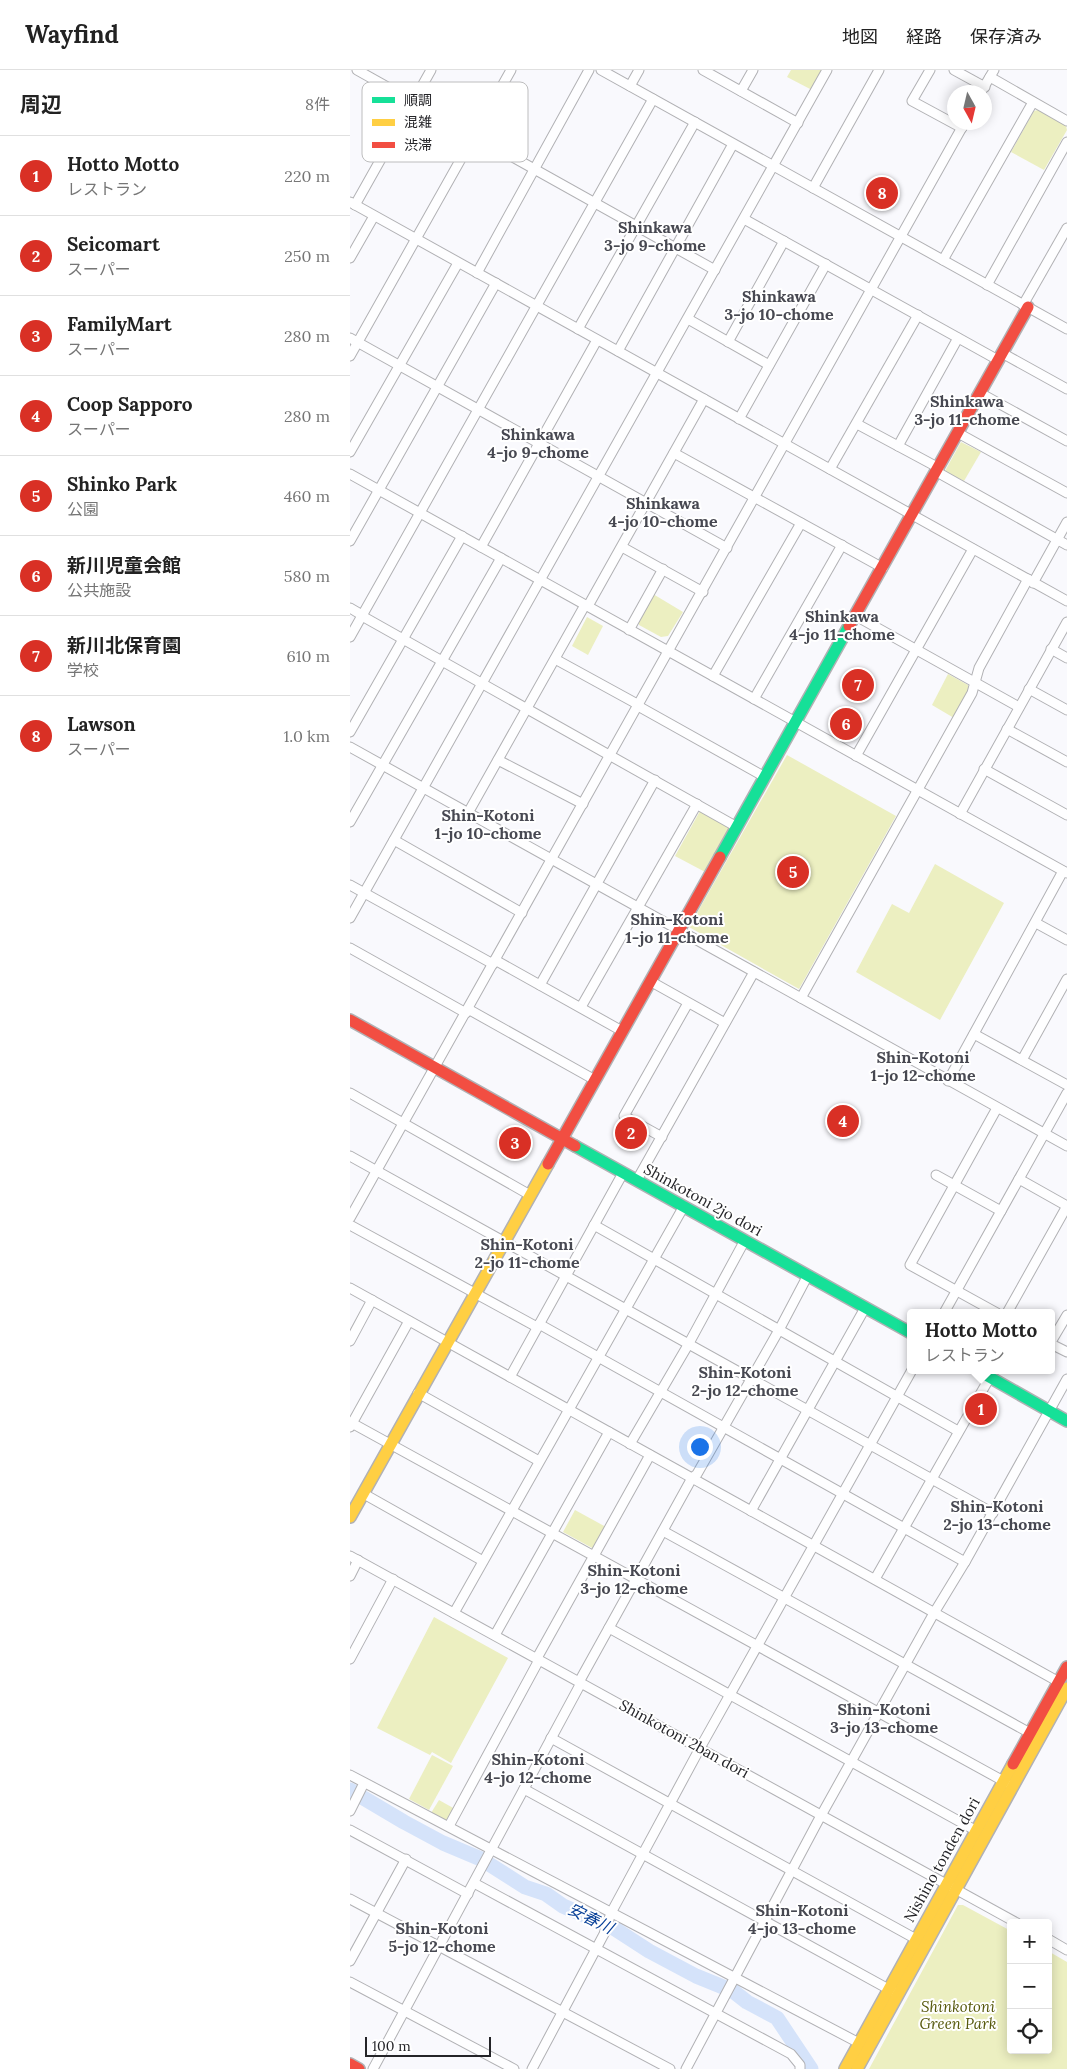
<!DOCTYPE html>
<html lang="ja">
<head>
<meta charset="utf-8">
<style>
  body { margin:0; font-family:Lora,"Noto Sans JP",serif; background:#f6f6f6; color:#222 }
  .controls { position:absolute; right:15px; bottom:15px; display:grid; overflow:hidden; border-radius:5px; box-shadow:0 2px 12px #0003 }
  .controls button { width:45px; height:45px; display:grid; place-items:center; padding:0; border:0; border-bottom:1px solid #e0e0e0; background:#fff; color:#222; font:25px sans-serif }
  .compass { position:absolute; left:597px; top:15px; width:45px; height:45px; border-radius:50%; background:#fff; box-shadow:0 2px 12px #0003; rotate:172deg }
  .scale { position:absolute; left:15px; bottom:12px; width:126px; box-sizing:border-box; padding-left:5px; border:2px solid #242428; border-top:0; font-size:14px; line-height:18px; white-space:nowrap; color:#242428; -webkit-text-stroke:4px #fff; paint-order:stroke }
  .you { position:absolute; left:349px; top:1376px; width:18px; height:18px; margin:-12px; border:4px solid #fff; border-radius:50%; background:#1a73e8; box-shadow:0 0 0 8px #1a73e833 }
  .badge { display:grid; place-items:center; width:32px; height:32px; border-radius:50%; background:#d93025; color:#fff; font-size:16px; font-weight:700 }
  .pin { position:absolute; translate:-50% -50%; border:2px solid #fff; box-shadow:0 1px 5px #0006 }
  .popup { position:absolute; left:557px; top:1239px; width:148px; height:65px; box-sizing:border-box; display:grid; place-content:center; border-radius:5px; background:#fff; filter:drop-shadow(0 1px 4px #0005); font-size:16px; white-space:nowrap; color:#767676 }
  .popup b { font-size:19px; color:#222 }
  .popup::after { content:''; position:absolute; left:50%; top:100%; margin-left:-10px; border:10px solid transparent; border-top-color:#fff }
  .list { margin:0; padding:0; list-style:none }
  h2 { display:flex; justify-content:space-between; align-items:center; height:65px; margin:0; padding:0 20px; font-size:21px }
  h2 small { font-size:16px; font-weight:400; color:#767676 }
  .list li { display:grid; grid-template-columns:32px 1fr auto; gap:15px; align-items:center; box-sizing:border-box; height:80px; padding:0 20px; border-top:1px solid #e0e0e0 }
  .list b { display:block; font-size:19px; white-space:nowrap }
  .list p { margin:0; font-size:16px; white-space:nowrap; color:#767676 }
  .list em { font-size:16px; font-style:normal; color:#767676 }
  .icon { flex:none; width:28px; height:28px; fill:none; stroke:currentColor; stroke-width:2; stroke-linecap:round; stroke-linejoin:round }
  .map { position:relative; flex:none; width:717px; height:1999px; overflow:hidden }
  header { display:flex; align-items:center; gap:30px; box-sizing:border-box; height:70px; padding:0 25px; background:#fff; border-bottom:1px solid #e0e0e0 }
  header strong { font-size:24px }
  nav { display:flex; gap:28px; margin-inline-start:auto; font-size:18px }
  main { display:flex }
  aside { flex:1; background:#fff }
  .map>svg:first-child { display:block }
  .green { fill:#ecefc1 }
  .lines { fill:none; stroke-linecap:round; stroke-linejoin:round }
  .river { stroke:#d5e3fa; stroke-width:15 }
  .street-casing { stroke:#b1b1b4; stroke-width:11 }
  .fast-casing { stroke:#b1b1b4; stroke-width:14 }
  .slow-casing { stroke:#b1b1b4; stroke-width:14 }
  .jam-casing { stroke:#b1b1b4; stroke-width:14 }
  .street { stroke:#fefeff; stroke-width:9 }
  .fast { stroke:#16e098; stroke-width:11 }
  .slow { stroke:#ffcf43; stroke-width:11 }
  .jam { stroke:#f24e42; stroke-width:11 }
  .labels { text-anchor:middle; stroke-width:4; stroke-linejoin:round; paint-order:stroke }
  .street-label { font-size:15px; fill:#242428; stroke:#fff }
  .park-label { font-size:15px; font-style:italic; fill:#56580b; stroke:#fff }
  .neighbourhood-label { font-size:16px; font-weight:bold; fill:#474851; stroke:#fff }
  .water-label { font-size:16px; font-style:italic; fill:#084098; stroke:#fff }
  .key { fill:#fff; stroke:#bdbdbe; stroke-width:1 }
  .key-label { font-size:14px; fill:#242428 }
</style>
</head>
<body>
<header>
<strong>Wayfind</strong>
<nav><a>地図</a><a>経路</a><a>保存済み</a></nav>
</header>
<main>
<aside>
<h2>周辺<small>8件</small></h2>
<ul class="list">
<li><span class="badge">1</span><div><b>Hotto Motto</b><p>レストラン</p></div><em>220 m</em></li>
<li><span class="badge">2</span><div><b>Seicomart</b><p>スーパー</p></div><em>250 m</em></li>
<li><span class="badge">3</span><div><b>FamilyMart</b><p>スーパー</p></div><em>280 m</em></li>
<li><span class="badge">4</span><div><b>Coop Sapporo</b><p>スーパー</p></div><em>280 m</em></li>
<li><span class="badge">5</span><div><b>Shinko Park</b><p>公園</p></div><em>460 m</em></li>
<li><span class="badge">6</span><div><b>新川児童会館</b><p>公共施設</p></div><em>580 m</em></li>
<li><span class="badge">7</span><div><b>新川北保育園</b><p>学校</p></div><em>610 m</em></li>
<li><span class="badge">8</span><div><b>Lawson</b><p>スーパー</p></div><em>1.0 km</em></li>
</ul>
</aside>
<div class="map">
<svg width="717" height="1999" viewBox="0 0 717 1999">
  <rect width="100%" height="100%" fill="#f9f9fd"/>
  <!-- green -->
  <g class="green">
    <polygon points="441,0 473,0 462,20 437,7"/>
    <polygon points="688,40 716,56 717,60 694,100 661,82 684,41"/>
    <polygon points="611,372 631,382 614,411 595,401"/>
    <polygon points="303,524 333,542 318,566 311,567 289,555 289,551"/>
    <polygon points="237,547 253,556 238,585 222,576"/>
    <polygon points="598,604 618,615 619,623 604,648 582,635"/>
    <polygon points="437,685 546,746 449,919 339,857"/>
    <polygon points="350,741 382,759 357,803 325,786"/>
    <polygon points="585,794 654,833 590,950 506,902 542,834 559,843"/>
    <polygon points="225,1440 256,1457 244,1479 213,1462"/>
    <polygon points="84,1547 158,1588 101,1693 82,1682 80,1685 27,1658"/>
    <polygon points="82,1685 103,1696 79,1740 59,1729"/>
    <polygon points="89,1730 105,1739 98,1752 81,1743"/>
    <polygon points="608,1835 613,1835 661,1861 661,1980 698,1980 698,1881 717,1892 717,1999 519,1999"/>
  </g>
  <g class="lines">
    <!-- river -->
    <polyline class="river" points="0,1720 54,1752 93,1773 131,1789 175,1817 196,1824 213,1836 262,1857 299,1881 346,1906 383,1921 397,1932 427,1948 461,1999"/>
    <defs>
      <g id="street">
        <polyline points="7,0 365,200"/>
        <polyline points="251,0 717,259"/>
        <polyline points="353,0 448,53"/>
        <polyline points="580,0 562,31 612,58"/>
        <polyline points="604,0 635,17"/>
        <polyline points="640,7 717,51"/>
        <polyline points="280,16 289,0"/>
        <polyline points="391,21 403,0"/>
        <polyline points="631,22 644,0"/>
        <polyline points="463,118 529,0"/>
        <polyline points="0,132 717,531"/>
        <polyline points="5,135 81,0"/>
        <polyline points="394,149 648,290"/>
        <polyline points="0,188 24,146"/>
        <polyline points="593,190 683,32"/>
        <polyline points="127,203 239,0"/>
        <polyline points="637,215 717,72"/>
        <polyline points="673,235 717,158"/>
        <polyline points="338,249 419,295"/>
        <polyline points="228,259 345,52"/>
        <polyline points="0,268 377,478"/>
        <polyline points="378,272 434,171"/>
        <polyline points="268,281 383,74"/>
        <polyline points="652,283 717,319"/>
        <polyline points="0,286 161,0"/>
        <polyline points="630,323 717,371"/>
        <polyline points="389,349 476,194"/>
        <polyline points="507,354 589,398"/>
        <polyline points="608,363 717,423"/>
        <polyline points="548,376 608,268"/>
        <polyline points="0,382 108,193"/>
        <polyline points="324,383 533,498"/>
        <polyline points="480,399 568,245"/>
        <polyline points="587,402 717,475"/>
        <polyline points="0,404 717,803"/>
        <polyline points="0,471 146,213"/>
        <polyline points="131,477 247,270"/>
        <polyline points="272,477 353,522"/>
        <polyline points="683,513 717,452"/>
        <polyline points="238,536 354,329"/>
        <polyline points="0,538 12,545"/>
        <polyline points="12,546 387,757"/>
        <polyline points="506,546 669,637"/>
        <polyline points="279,560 313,499"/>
        <polyline points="0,567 303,29"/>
        <polyline points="701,579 717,588"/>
        <polyline points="205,589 289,635"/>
        <polyline points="363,606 451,453"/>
        <polyline points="679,619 717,640"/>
        <polyline points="404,629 492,475"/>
        <polyline points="288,636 415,707"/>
        <polyline points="657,659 717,692"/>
        <polyline points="0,662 112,466"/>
        <polyline points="0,677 717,1076"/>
        <polyline points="506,686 623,479"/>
        <polyline points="148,690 233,734"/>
        <polyline points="634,699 717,745"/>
        <polyline points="118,743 235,535"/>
        <polyline points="610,744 717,552"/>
        <polyline points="0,752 151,488"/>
        <polyline points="44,770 172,843"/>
        <polyline points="0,815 143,894"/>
        <polyline points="0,848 477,0"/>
        <polyline points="686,853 717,870"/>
        <polyline points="0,878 116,943"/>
        <polyline points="145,890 272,961"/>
        <polyline points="300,911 375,953"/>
        <polyline points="190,915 305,710"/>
        <polyline points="451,928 622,623 629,598 678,509"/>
        <polyline points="231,937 347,734"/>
        <polyline points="118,939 245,1010"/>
        <polyline points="624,964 717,1015"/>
        <polyline points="672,990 717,909"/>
        <polyline points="598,1011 713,801"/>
        <polyline points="0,1023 180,1125"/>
        <polyline points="312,1067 274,1046 338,933"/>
        <polyline points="0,1086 643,1443"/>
        <polyline points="586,1105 651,1141"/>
        <polyline points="669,1109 717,1136"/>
        <polyline points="287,1110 404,902"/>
        <polyline points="0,1148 615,52"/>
        <polyline points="0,1155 187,1257"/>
        <polyline points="244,1155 608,1361"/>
        <polyline points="0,1218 709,1612"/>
        <polyline points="594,1243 717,1023"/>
        <polyline points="647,1243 560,1195 647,1038"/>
        <polyline points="657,1243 717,1136"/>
        <polyline points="189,1254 615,1492"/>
        <polyline points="0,1271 22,1230"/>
        <polyline points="701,1272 717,1245"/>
        <polyline points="701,1274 717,1282"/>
        <polyline points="160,1307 273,1103"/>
        <polyline points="68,1323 189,1391"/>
        <polyline points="0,1352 657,1713"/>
        <polyline points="0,1357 59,1251"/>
        <polyline points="280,1374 338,1275 395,1170"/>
        <polyline points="14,1424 133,1491"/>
        <polyline points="401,1441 515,1238"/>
        <polyline points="313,1461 680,1663"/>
        <polyline points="0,1486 667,1853"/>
        <polyline points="0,1506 8,1490"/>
        <polyline points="525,1509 640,1307"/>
        <polyline points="104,1543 334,1136"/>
        <polyline points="259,1558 625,1760"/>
        <polyline points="145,1565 259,1362"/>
        <polyline points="187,1588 300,1385"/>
        <polyline points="0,1589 43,1509"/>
        <polyline points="229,1612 342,1408 347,1404 429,1260 458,1205"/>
        <polyline points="201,1668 566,1869"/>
        <polyline points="0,1705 509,1973"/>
        <polyline points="174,1719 542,1921"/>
        <polyline points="0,1741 14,1713"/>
        <polyline points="99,1756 189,1590"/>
        <polyline points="0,1760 118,1824"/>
        <polyline points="124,1813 441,1984 450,1995 450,1999"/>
        <polyline points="0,1829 320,1999"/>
        <polyline points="698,1869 717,1880"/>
        <polyline points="0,1891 56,1789"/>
        <polyline points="0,1912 164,1999"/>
        <polyline points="23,1999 231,1613"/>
        <polyline points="182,1999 254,1864 261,1843 350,1678 562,1300"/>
        <polyline points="336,1999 468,1751 584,1543 615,1492 717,1309"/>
      </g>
      <g id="fast">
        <polyline points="370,787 499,556"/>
        <polyline points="225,1076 561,1263"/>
        <polyline points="627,1300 717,1351"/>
      </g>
      <g id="slow">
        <polyline points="0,1447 198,1094"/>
        <polyline points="495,1999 663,1694"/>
        <polyline points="507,1999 717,1618"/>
      </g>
      <g id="jam">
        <polyline points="499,556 678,237"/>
        <polyline points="0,950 225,1076"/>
        <polyline points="198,1094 370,787"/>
        <polyline points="663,1694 717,1597"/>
        <polyline points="0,1994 9,1999"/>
      </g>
    </defs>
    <!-- street casing -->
    <use href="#street" class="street-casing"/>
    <!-- fast casing -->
    <use href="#fast" class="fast-casing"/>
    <!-- slow casing -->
    <use href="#slow" class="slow-casing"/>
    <!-- jam casing -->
    <use href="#jam" class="jam-casing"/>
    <!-- street -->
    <use href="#street" class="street"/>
    <!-- fast -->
    <use href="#fast" class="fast"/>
    <!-- slow -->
    <use href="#slow" class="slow"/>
    <!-- jam -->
    <use href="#jam" class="jam"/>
  </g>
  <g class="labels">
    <!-- street labels -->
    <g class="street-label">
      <text transform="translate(353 1130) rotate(29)" y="5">Shinkotoni 2jo dori</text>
      <text transform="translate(334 1669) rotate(29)" y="5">Shinkotoni 2ban dori</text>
      <text transform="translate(592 1790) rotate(-61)" y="5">Nishino tonden dori</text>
    </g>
    <!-- park labels -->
    <g class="park-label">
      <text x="608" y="1942">Shinkotoni<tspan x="608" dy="17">Green Park</tspan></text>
    </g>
    <!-- neighbourhood labels -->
    <g class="neighbourhood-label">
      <text x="305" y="163">Shinkawa<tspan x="305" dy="18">3-jo 9-chome</tspan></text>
      <text x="429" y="232">Shinkawa<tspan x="429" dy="18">3-jo 10-chome</tspan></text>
      <text x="617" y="337">Shinkawa<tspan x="617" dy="18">3-jo 11-chome</tspan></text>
      <text x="188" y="370">Shinkawa<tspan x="188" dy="18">4-jo 9-chome</tspan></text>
      <text x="313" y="439">Shinkawa<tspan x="313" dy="18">4-jo 10-chome</tspan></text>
      <text x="492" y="552">Shinkawa<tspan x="492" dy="18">4-jo 11-chome</tspan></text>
      <text x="138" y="751">Shin-Kotoni<tspan x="138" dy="18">1-jo 10-chome</tspan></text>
      <text x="327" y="855">Shin-Kotoni<tspan x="327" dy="18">1-jo 11-chome</tspan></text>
      <text x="573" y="993">Shin-Kotoni<tspan x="573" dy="18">1-jo 12-chome</tspan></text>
      <text x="177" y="1180">Shin-Kotoni<tspan x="177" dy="18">2-jo 11-chome</tspan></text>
      <text x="395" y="1308">Shin-Kotoni<tspan x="395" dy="18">2-jo 12-chome</tspan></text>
      <text x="647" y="1442">Shin-Kotoni<tspan x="647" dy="18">2-jo 13-chome</tspan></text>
      <text x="284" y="1506">Shin-Kotoni<tspan x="284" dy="18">3-jo 12-chome</tspan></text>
      <text x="534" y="1645">Shin-Kotoni<tspan x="534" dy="18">3-jo 13-chome</tspan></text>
      <text x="188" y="1695">Shin-Kotoni<tspan x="188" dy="18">4-jo 12-chome</tspan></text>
      <text x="452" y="1846">Shin-Kotoni<tspan x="452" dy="18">4-jo 13-chome</tspan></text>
      <text x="92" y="1864">Shin-Kotoni<tspan x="92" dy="18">5-jo 12-chome</tspan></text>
    </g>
    <!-- water labels -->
    <g class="water-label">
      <text transform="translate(241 1848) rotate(26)" y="6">安春川</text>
    </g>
  </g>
  <!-- legend -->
  <rect x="12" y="12" width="166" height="80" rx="8" class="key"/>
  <rect x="22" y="27" width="23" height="6" fill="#16e098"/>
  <rect x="22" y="49" width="23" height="7" fill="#ffcf43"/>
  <rect x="22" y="72" width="23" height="6" fill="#f24e42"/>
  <g class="key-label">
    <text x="54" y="35">順調</text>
    <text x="54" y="57">混雑</text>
    <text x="54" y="80">渋滞</text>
  </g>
</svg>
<div class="controls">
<button>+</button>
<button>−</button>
<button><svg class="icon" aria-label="locate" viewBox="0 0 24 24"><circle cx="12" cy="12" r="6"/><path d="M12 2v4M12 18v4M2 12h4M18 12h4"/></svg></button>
</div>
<svg class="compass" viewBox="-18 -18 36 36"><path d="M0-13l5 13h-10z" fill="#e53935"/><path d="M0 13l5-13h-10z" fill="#767676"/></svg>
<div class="scale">100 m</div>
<div class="you"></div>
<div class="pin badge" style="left:631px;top:1339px">1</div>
<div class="popup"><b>Hotto Motto</b>レストラン</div>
<div class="pin badge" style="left:281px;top:1063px">2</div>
<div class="pin badge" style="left:165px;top:1073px">3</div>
<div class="pin badge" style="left:493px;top:1051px">4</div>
<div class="pin badge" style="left:443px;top:802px">5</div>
<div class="pin badge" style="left:496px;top:654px">6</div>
<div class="pin badge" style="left:508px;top:615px">7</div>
<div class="pin badge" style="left:532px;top:123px">8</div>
</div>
</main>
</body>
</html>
